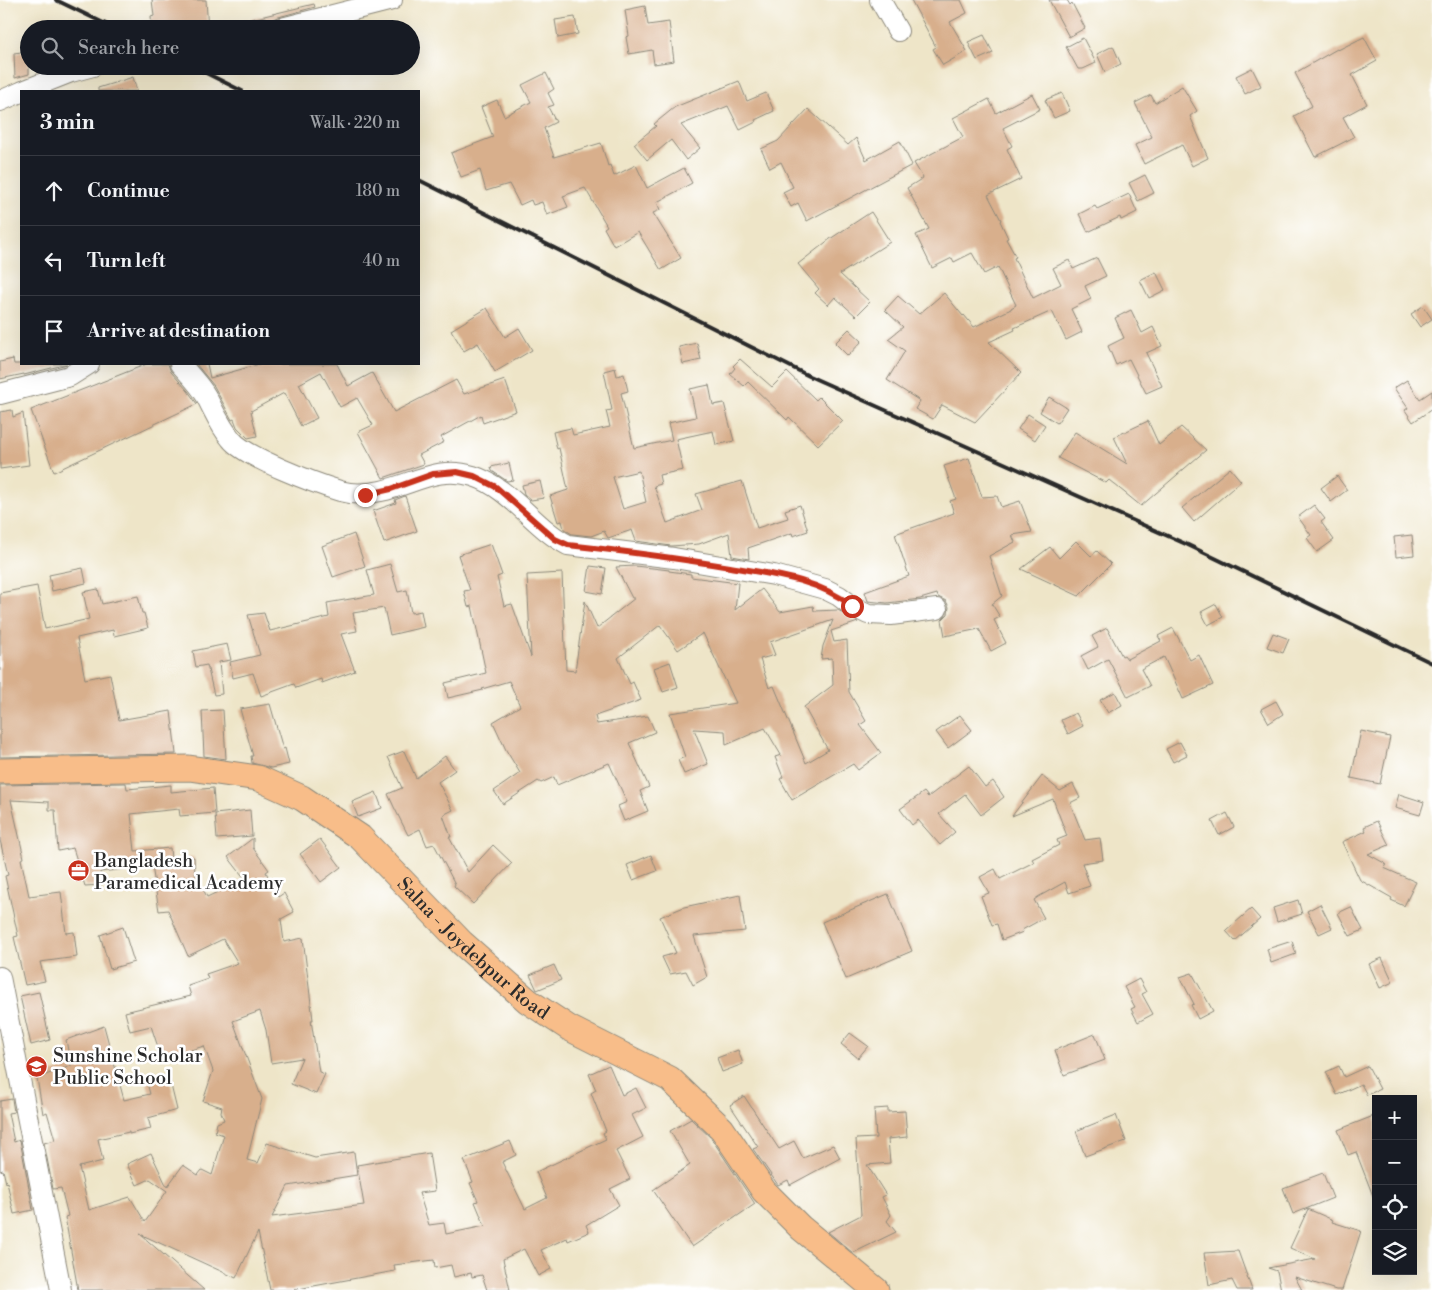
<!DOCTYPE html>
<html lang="en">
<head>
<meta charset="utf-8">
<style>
  body { margin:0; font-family:"Libre Bodoni",serif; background:#20242c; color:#f1f3f6 }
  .controls { position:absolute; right:15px; bottom:15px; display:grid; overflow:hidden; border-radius:0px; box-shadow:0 5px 20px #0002 }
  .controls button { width:45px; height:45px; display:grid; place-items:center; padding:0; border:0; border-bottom:1px solid #363941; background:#171b24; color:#f1f3f6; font:25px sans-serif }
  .stop { position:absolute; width:15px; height:15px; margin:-11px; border:4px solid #c8321e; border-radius:50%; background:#fff }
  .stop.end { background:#c8321e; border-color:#fff; box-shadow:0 1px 5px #0008 }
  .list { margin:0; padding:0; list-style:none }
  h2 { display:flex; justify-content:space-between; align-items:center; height:65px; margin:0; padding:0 20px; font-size:21px }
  h2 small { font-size:16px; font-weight:400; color:#9ea1a6 }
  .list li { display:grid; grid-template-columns:32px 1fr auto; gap:15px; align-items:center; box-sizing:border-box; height:70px; padding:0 20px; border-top:1px solid #363941 }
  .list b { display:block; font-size:19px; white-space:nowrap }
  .list em { font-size:16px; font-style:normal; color:#9ea1a6 }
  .icon { flex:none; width:28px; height:28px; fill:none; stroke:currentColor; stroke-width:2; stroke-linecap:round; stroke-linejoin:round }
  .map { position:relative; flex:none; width:1432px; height:1290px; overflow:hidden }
  .search { position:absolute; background:#171b24; box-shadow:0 5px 20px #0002; left:20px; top:20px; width:400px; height:55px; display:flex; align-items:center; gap:12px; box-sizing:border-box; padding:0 18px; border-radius:28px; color:#9ea1a6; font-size:19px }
  .panel { position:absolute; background:#171b24; box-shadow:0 5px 20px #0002; left:20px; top:90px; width:400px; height:275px; border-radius:0px }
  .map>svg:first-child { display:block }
  .building { fill:#d8af8c; fill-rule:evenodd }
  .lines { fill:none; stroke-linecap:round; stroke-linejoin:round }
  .minor-casing { stroke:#8c887a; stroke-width:22 }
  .major-casing { stroke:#8c887a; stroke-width:27 }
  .minor { stroke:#fff; stroke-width:20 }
  .major { stroke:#f8bd89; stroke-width:25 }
  .rail { stroke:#2b2b2b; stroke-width:4 }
  .route { stroke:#c8321e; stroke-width:6 }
  .labels { text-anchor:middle; stroke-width:5; stroke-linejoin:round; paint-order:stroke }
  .poi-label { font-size:19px; fill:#2b2b2b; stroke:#fff; text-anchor:start }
  .street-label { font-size:19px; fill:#2b2b2b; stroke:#fff }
</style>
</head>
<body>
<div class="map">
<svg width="1432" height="1290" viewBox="0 0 1432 1290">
  <rect width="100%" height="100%" fill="#fff"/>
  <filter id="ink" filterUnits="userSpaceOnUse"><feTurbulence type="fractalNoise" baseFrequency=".02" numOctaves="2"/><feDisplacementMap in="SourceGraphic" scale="10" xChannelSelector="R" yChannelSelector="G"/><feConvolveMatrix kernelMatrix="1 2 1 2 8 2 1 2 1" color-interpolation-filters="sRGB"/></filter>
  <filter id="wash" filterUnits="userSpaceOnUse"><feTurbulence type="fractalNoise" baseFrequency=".0096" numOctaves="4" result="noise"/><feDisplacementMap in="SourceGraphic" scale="20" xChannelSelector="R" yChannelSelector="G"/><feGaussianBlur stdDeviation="1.12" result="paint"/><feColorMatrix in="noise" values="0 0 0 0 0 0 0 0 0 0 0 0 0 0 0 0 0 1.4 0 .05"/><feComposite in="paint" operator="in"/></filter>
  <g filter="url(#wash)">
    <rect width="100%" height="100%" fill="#eee5c8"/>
    <g id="blocks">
      <!-- building -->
      <g class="building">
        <polygon points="152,0 206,0 208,29 152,29 151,17 154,16"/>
        <polygon points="911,0 961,0 967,13 950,22 967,51 943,65 933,49 936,47"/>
        <polygon points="1049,0 1067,0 1070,5 1072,3 1085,28 1069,37"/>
        <polygon points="314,4 315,7 275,18 269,21 266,29 232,29 231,24"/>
        <polygon points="645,6 648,25 669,22 674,61 654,64 652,50 629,54 626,37 629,36 625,10"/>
        <polygon points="575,17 578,34 558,38 555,20"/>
        <polygon points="984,35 993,53 977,60 968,42"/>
        <polygon points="1364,37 1377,61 1352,75 1367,104 1343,117 1354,137 1315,157 1294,116 1312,106 1295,73 1337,49 1338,50"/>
        <polygon points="1083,38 1096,63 1083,69 1078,69 1066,47"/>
        <polygon points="1113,46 1121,64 1105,72 1097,54"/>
        <polygon points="29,51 29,74 15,78 14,53"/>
        <polygon points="1252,68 1261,86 1245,94 1236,76"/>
        <polygon points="546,73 554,89 548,93 554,105 548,107 556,122 544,128 554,157 601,143 608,166 610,165 614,176 636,165 647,188 684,168 692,183 657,202 660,210 653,213 681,258 661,270 638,232 614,246 604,228 607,226 585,188 563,196 568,207 547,215 542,202 533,205 531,200 520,205 509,184 486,191 480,170 461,177 451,153 493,137 481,107 497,100 504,116 531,102 522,85"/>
        <polygon points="133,77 137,91 98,91 98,88"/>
        <polygon points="739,81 747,101 766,93 774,111 755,120 756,122 740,130 728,106 681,125 700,148 686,160 671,140 647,160 634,144 656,126 654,124 675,107"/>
        <polygon points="1182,86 1197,111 1190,116 1208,158 1192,166 1182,145 1144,164 1135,145 1152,137 1135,103 1151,95 1155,103"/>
        <polygon points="1062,93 1070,111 1054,118 1045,100"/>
        <polygon points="1032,94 1040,109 1003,128 1012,146 1007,149 1021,179 988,195 1001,220 1000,221 1008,238 1006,239 1016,257 1014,258 1033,298 1061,284 1053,268 1069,260 1073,269 1097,258 1106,276 1085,286 1091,299 1071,309 1082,332 1066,340 1052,311 1014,328 1015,330 989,342 1021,373 975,422 942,405 933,419 915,409 920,401 887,380 905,351 888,339 903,327 885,310 898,296 919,314 944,293 963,316 964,315 974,327 1011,309 1011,308 1016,305 998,267 984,274 972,253 954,262 952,258 932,268 916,235 929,229 907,188 923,178 914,163 963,137 953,118 989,99 996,113"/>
        <polygon points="808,109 848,145 856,138 866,160 900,141 912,165 807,221 798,203 791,207 783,192 793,187 781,162 770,168 761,149 778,141"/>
        <polygon points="1145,175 1154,193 1138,201 1129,183"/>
        <polygon points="1129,194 1137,212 1121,220 1120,217 1088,232 1079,214 1095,206 1097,209"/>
        <polygon points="871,212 890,242 840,274 870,302 856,316 835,297 828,305 815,293 819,289 798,264 830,239"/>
        <polygon points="1156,272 1165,290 1149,298 1140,280"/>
        <polygon points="1423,306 1432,319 1420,327 1411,314"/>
        <polygon points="487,308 505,337 519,328 532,350 495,372 478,343 464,351 451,330"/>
        <polygon points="1131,310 1142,333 1153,327 1162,346 1146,353 1162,386 1146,393 1129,359 1116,365 1108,346 1124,338 1115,318"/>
        <polygon points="849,329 862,341 848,356 835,343"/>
        <polygon points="697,343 701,360 683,364 679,347"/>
        <polygon points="13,359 14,364 67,364 24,375 24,374 0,379 0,362"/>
        <polygon points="740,359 772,387 787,372 816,400 819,397 843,421 818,445 789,417 787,420 748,382 744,386 730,374 735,368 733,366"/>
        <polygon points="147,364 168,364 171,372 188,391 197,404 54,472 31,410"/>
        <polygon points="196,364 207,364 210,378 260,364 337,364 348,386 372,373 394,412 456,380 464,394 505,380 516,411 483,423 481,415 441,437 444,442 419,455 424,464 383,478 358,432 373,425 357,398 340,407 321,372 299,384 317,418 301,426 284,393 251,411 257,436 248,438 237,427 234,419 232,420 214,386"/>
        <path d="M615,368L617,376L624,374L628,391L621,393L634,448L672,440L668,423L696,417L690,389L709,385L713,405L724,403L734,441L716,445L713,431L676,439L683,470L659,475L661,484L654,486L667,523L702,510L696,494L742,481L757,528L788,518L785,510L800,505L808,531L793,536L792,533L748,548L749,559L732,556L729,533L699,544L671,546L636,541L632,530L608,538L604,531L591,536L572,534L564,529L562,521L558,522L550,496L568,490L559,448L557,449L553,432L571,428L573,435L610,427L606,411L612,410L604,371ZM639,471L646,502L623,509L613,477Z"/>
        <polygon points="1407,380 1420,399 1432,391 1432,409 1413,422 1405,410 1408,408 1394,388"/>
        <polygon points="1049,397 1067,408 1057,423 1040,412"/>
        <polygon points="12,410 13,417 23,413 29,465 0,469 0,412"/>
        <polygon points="1028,414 1045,425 1035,440 1018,429"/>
        <polygon points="1148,421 1159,445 1181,427 1206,450 1141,506 1109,480 1106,483 1058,458 1075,432 1127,464 1114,437"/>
        <polygon points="969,458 982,497 997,496 1001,507 1020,501 1032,532 1012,535 1015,542 989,556 1002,596 992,604 1000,617 994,620 1006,643 991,651 979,629 945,636 942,620 948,614 949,607 946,601 938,597 937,594 920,599 887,603 868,601 865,592 909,576 895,534 954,513 950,501 956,499 944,466"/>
        <polygon points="509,463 513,480 507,481 492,471 491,467"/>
        <polygon points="1230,468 1241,481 1194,522 1182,508"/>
        <polygon points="1337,476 1347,490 1331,502 1321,488"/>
        <polygon points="540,481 544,498 531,500 524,494 522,485"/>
        <polygon points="405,496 417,531 384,543 373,511 396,503 395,500"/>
        <polygon points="1314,505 1325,519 1321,522 1334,540 1317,552 1307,538 1311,535 1298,517"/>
        <polygon points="354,534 365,566 333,577 322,546"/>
        <polygon points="1412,535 1414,555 1396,557 1394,537"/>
        <polygon points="1076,541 1091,556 1097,551 1111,564 1079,596 1021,569 1050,547 1059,558"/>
        <path d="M491,544L502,575L497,577L504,606L512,604L531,657L527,575L562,573L566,670L575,671L585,601L597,628L635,598H632L616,567L635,566L669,570V571L691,574V577L738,583L735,610L762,589L780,612L813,606L814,611L838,610L858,622L831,631L834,642L847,640L849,692L866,721L860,725L881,753L858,770L853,764L792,800L780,779L783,777L775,757L781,755L765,728L726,745L725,731L694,729L708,764L684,774L678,760L685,757L670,713L736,703L703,633L678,650L660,625L618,658L630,684L633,682L641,700L595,716L597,724L648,716L655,732L629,743L649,787L640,791L648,811L624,821L618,806L627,802L609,763L557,785L554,777L541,783L538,781L503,804L494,791L520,773L506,750L493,722L520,706L509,681L482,689L483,690L448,698L445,683L486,673L472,606L468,607L464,591L470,590L458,555ZM833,620L823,646L821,659L832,658L833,685L804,707L828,750L806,763L774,686L769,688L760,659L775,655L770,642Z"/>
        <polygon points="390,564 398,592 407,590 411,613 421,611 424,627 390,635 384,608 353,613 357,631 341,634 355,671 322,683 321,679 296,688 294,684 261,696 253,673 233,678 230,662 260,655 248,615 264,613 270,631 329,617 327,603 374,595 367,570"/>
        <polygon points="590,566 606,568 602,594 586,591"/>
        <polygon points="83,568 86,583 52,591 49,575"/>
        <polygon points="37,586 45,629 89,619 83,592 98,589 102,604 138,596 142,613 144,613 148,628 114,636 113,630 77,638 85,679 110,674 119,720 171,711 176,754 0,757 0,593"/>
        <polygon points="1216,604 1223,617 1208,625 1201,612"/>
        <polygon points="1107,628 1122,656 1124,655 1127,659 1161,641 1158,636 1173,628 1190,660 1199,655 1213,685 1183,699 1164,657 1141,669 1150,686 1128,697 1108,659 1088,670 1081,656 1098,647 1092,636"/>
        <polygon points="1273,633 1289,639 1283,653 1267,647"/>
        <polygon points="227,644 231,660 219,662 222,694 214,695 207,665 196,667 193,651"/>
        <polygon points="670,662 678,687 663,692 654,668"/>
        <polygon points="1115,692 1122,705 1108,713 1100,700"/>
        <polygon points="1276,701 1283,714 1269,723 1261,709"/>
        <polygon points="270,704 283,749 285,748 289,764 271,768 252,763 251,756 253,756 240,709"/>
        <polygon points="223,710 226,759 204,756 202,711"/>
        <polygon points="1076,713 1083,726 1068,734 1061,720"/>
        <polygon points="960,715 972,730 948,748 936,732"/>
        <polygon points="1361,731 1390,737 1380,784 1351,778"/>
        <polygon points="1180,742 1187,755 1173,762 1166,749"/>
        <polygon points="404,751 416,778 445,756 455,770 438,782 453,810 443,815 451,837 449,837 468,872 493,845 512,863 473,904 454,886 455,884 434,844 427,846 420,829 408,835 394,807 388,794 402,788 388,757"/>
        <polygon points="969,766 985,787 993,781 1004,797 981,815 965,794 939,814 955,832 940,845 918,820 912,825 900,809 924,792 928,797"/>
        <polygon points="1042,776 1060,791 1073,784 1080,798 1070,803 1085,840 1100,838 1103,860 1082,863 1090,886 1069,893 1065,882 1038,897 1034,900 1044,918 1022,930 1023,932 1002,940 997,924 992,925 981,896 989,893 980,877 995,869 1000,879 1034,862 1032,859 1059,845 1057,840 1067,836 1053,799 1012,816"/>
        <polygon points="126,783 127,789 171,785 171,792 213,788 215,813 180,816 179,809 131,814 135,851 170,848 171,860 194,857 195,873 207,897 245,879 228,857 253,838 253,848 269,870 266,872 278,897 284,893 294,912 281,919 284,942 303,938 313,1020 311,1020 319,1072 325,1074 316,1094 291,1084 302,1058 271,1063 266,1030 260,1011 233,1021 262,1099 247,1160 258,1163 267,1143 315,1158 354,1152 357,1175 288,1186 272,1217 364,1205 357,1165 429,1153 435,1191 419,1193 429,1225 444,1223 446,1234 485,1226 475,1202 478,1201 470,1183 473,1182 464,1160 510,1141 516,1155 502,1162 525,1209 547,1198 536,1172 606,1139 603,1133 606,1131 591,1093 596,1090 589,1074 609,1065 622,1095 636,1088 646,1108 632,1115 643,1137 616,1151 630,1179 610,1189 619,1205 586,1225 589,1232 568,1241 567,1238 541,1250 551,1269 538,1276 524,1249 503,1259 510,1290 487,1290 482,1275 472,1277 471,1273 454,1277 451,1265 435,1268 434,1260 394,1265 395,1271 292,1290 270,1290 258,1232 236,1278 140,1234 204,1290 78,1290 65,1217 68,1216 61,1188 53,1189 44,1143 55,1140 47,1112 43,1114 37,1078 71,1066 66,1040 104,1026 124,1100 150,1094 147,1083 169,1077 177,1110 148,1118 151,1129 129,1134 129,1132 98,1139 103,1161 79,1167 89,1210 130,1197 145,1222 167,1191 150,1179 137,1185 127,1164 151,1153 167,1187 183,1165 198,1175 202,1170 212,1175 224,1135 215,1132 217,1123 224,1120 221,1112 222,1107 203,1101 213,1071 204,1046 162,1059 151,1026 130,1031 125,1012 191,996 188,986 208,979 206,974 238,963 223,939 188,956 168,910 159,911 152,866 100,872 101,885 85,886 73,848 58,851 55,810 49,810 49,802 11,800 24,858 21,859 29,896 61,892 66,933 74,932 77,957 40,962 45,981 25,985 14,937 18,936 5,876 8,875 0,840 0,785"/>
        <polygon points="376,792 382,808 358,817 352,802"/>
        <polygon points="1399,794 1424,802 1420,815 1395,808"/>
        <polygon points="250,810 252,836 217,839 215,814"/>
        <polygon points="1227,813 1234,827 1219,835 1212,821"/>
        <polygon points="1377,821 1389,845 1368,854 1386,864 1384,868 1416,882 1404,906 1391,900 1392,898 1360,880 1342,842 1366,831 1364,827"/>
        <polygon points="320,839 341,867 321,882 300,854"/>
        <polygon points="651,855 657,871 633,880 627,865"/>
        <polygon points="888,894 912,951 846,979 822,922"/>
        <polygon points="740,895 745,931 694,936 707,977 693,985 686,971 670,974 662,957 676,953 660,917 684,907"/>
        <polygon points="1298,900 1302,914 1277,922 1273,908"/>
        <polygon points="1320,904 1332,928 1319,934 1307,911"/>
        <polygon points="1351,907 1363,930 1350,936 1338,913"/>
        <polygon points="1251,909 1260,919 1235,941 1226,931"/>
        <polygon points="123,927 134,962 110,969 100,935"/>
        <polygon points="1292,941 1296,954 1271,963 1267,949"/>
        <polygon points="1382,958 1393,982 1380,988 1369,964"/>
        <polygon points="554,965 561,980 537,990 530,975"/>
        <polygon points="1192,973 1213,1011 1198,1019 1191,1005 1194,1004 1180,977"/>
        <polygon points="1139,979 1146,992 1142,994 1153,1014 1138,1022 1131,1009 1135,1007 1124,987"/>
        <polygon points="39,992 50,1040 31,1045 20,996"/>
        <polygon points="850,1033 868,1046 858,1058 841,1044"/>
        <polygon points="1095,1034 1105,1060 1064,1075 1055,1050"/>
        <polygon points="738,1050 743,1064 722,1072 717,1058"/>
        <polygon points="1339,1066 1344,1077 1368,1066 1380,1089 1367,1095 1361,1084 1337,1095 1326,1072"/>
        <polygon points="744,1096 779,1149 794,1141 803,1158 833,1145 840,1158 790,1185 788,1180 778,1185 753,1149 758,1147 730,1105"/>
        <polygon points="12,1099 14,1112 8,1113 14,1142 20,1140 33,1210 14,1214 7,1182 6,1183 3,1170 0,1171 0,1101"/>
        <polygon points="888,1108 888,1112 905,1111 907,1137 888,1139 890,1163 867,1165 886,1195 882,1197 891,1215 887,1221 896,1232 853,1253 828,1232 861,1215 856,1139 876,1138 874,1109"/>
        <polygon points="1116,1115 1126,1141 1085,1156 1076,1131"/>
        <polygon points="1376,1115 1376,1201 1375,1201 1356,1152 1348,1155 1338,1130"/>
        <polygon points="691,1119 711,1138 755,1204 692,1247 653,1190 690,1165 670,1131"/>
        <polygon points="1323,1173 1333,1198 1293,1214 1283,1188"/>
        <polygon points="1308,1209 1333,1220 1332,1222 1361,1231 1342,1290 1336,1290 1295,1277 1302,1290 1281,1290 1277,1271 1268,1268 1315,1259 1290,1248"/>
        <polygon points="1238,1251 1252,1290 1237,1290 1232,1280 1209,1285 1204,1253"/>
      </g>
    </g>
  </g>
  <g filter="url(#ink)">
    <use href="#blocks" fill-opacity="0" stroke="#8c887a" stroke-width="1"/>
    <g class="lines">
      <defs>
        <g id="minor">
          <polyline points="880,0 898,31"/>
          <polyline points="278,29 392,0"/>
          <polyline points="23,91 71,72 93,66"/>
          <polyline points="0,101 21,92"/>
          <path d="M180,364C189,374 200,385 206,396C214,411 220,426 231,439C244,457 317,484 340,491C354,495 367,494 381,491C414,484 438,465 473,476C511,488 533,527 568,545L674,558L774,575L825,589L839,596L852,606L868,614L891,615L937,609"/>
          <polyline points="0,394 70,376 89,364"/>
          <polyline points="0,977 61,1290"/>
        </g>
        <g id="major">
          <path id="s1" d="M0,771L189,768L258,778L302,798L360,837L462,943L528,1001L569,1028L670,1079L722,1129L764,1191L801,1228L876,1290"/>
        </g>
      </defs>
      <!-- minor casing -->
      <use href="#minor" class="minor-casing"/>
      <!-- major casing -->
      <use href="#major" class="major-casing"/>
      <!-- minor -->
      <use href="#minor" class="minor"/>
      <!-- major -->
      <use href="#major" class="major"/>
      <!-- rail -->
      <g class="rail">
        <polyline points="56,0 116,29"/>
        <polyline points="192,66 242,91"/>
        <polyline points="419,180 809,376 1188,545 1432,663"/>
      </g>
    </g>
  </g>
  <g class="lines" filter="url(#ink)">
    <!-- route -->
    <path class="route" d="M365,495L391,489L433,474L457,472L474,476L496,487L555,539L568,545C622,551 676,558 730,567C771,574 818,579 852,606"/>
  </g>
  <!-- icons -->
  <defs>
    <symbol id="office-disc" viewBox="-11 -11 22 22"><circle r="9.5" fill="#c8321e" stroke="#fff"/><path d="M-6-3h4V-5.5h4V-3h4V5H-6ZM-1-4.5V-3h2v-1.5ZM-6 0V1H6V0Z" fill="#fff"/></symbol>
    <symbol id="school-disc" viewBox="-11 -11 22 22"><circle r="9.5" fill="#c8321e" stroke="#fff"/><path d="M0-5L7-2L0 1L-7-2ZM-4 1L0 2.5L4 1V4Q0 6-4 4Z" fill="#fff"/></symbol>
  </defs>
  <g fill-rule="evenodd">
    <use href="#office-disc" x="66" y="858" width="25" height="25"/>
    <use href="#school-disc" x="24" y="1054" width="25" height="25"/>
  </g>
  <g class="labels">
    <!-- poi labels -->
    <g class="poi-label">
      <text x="94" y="867">Bangladesh<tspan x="94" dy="22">Paramedical Academy</tspan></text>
      <text x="53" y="1062">Sunshine Scholar<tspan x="53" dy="22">Public School</tspan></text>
    </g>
    <!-- street labels -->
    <g class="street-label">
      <text dy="7" stroke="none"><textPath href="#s1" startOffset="536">Salna - Joydebpur Road</textPath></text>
    </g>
  </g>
</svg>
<div class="controls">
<button>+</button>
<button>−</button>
<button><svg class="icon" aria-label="locate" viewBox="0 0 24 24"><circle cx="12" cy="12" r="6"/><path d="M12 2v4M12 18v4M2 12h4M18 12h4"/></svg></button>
<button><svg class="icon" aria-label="layers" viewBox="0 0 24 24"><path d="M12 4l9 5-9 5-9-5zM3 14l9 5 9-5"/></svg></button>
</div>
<div class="stop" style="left:852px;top:606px"></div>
<div class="stop end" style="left:365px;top:495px"></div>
<div class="search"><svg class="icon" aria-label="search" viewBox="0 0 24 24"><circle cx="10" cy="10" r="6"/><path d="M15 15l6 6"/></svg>Search here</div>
<section class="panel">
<h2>3 min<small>Walk · 220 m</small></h2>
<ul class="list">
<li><svg class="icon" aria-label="ahead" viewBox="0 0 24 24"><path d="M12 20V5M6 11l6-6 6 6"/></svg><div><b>Continue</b></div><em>180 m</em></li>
<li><svg class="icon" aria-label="left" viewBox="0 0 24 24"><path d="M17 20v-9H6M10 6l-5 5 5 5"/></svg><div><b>Turn left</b></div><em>40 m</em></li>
<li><svg class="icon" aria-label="arrive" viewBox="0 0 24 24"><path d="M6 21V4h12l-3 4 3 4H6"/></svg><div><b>Arrive at destination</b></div></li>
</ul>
</section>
</div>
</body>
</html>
